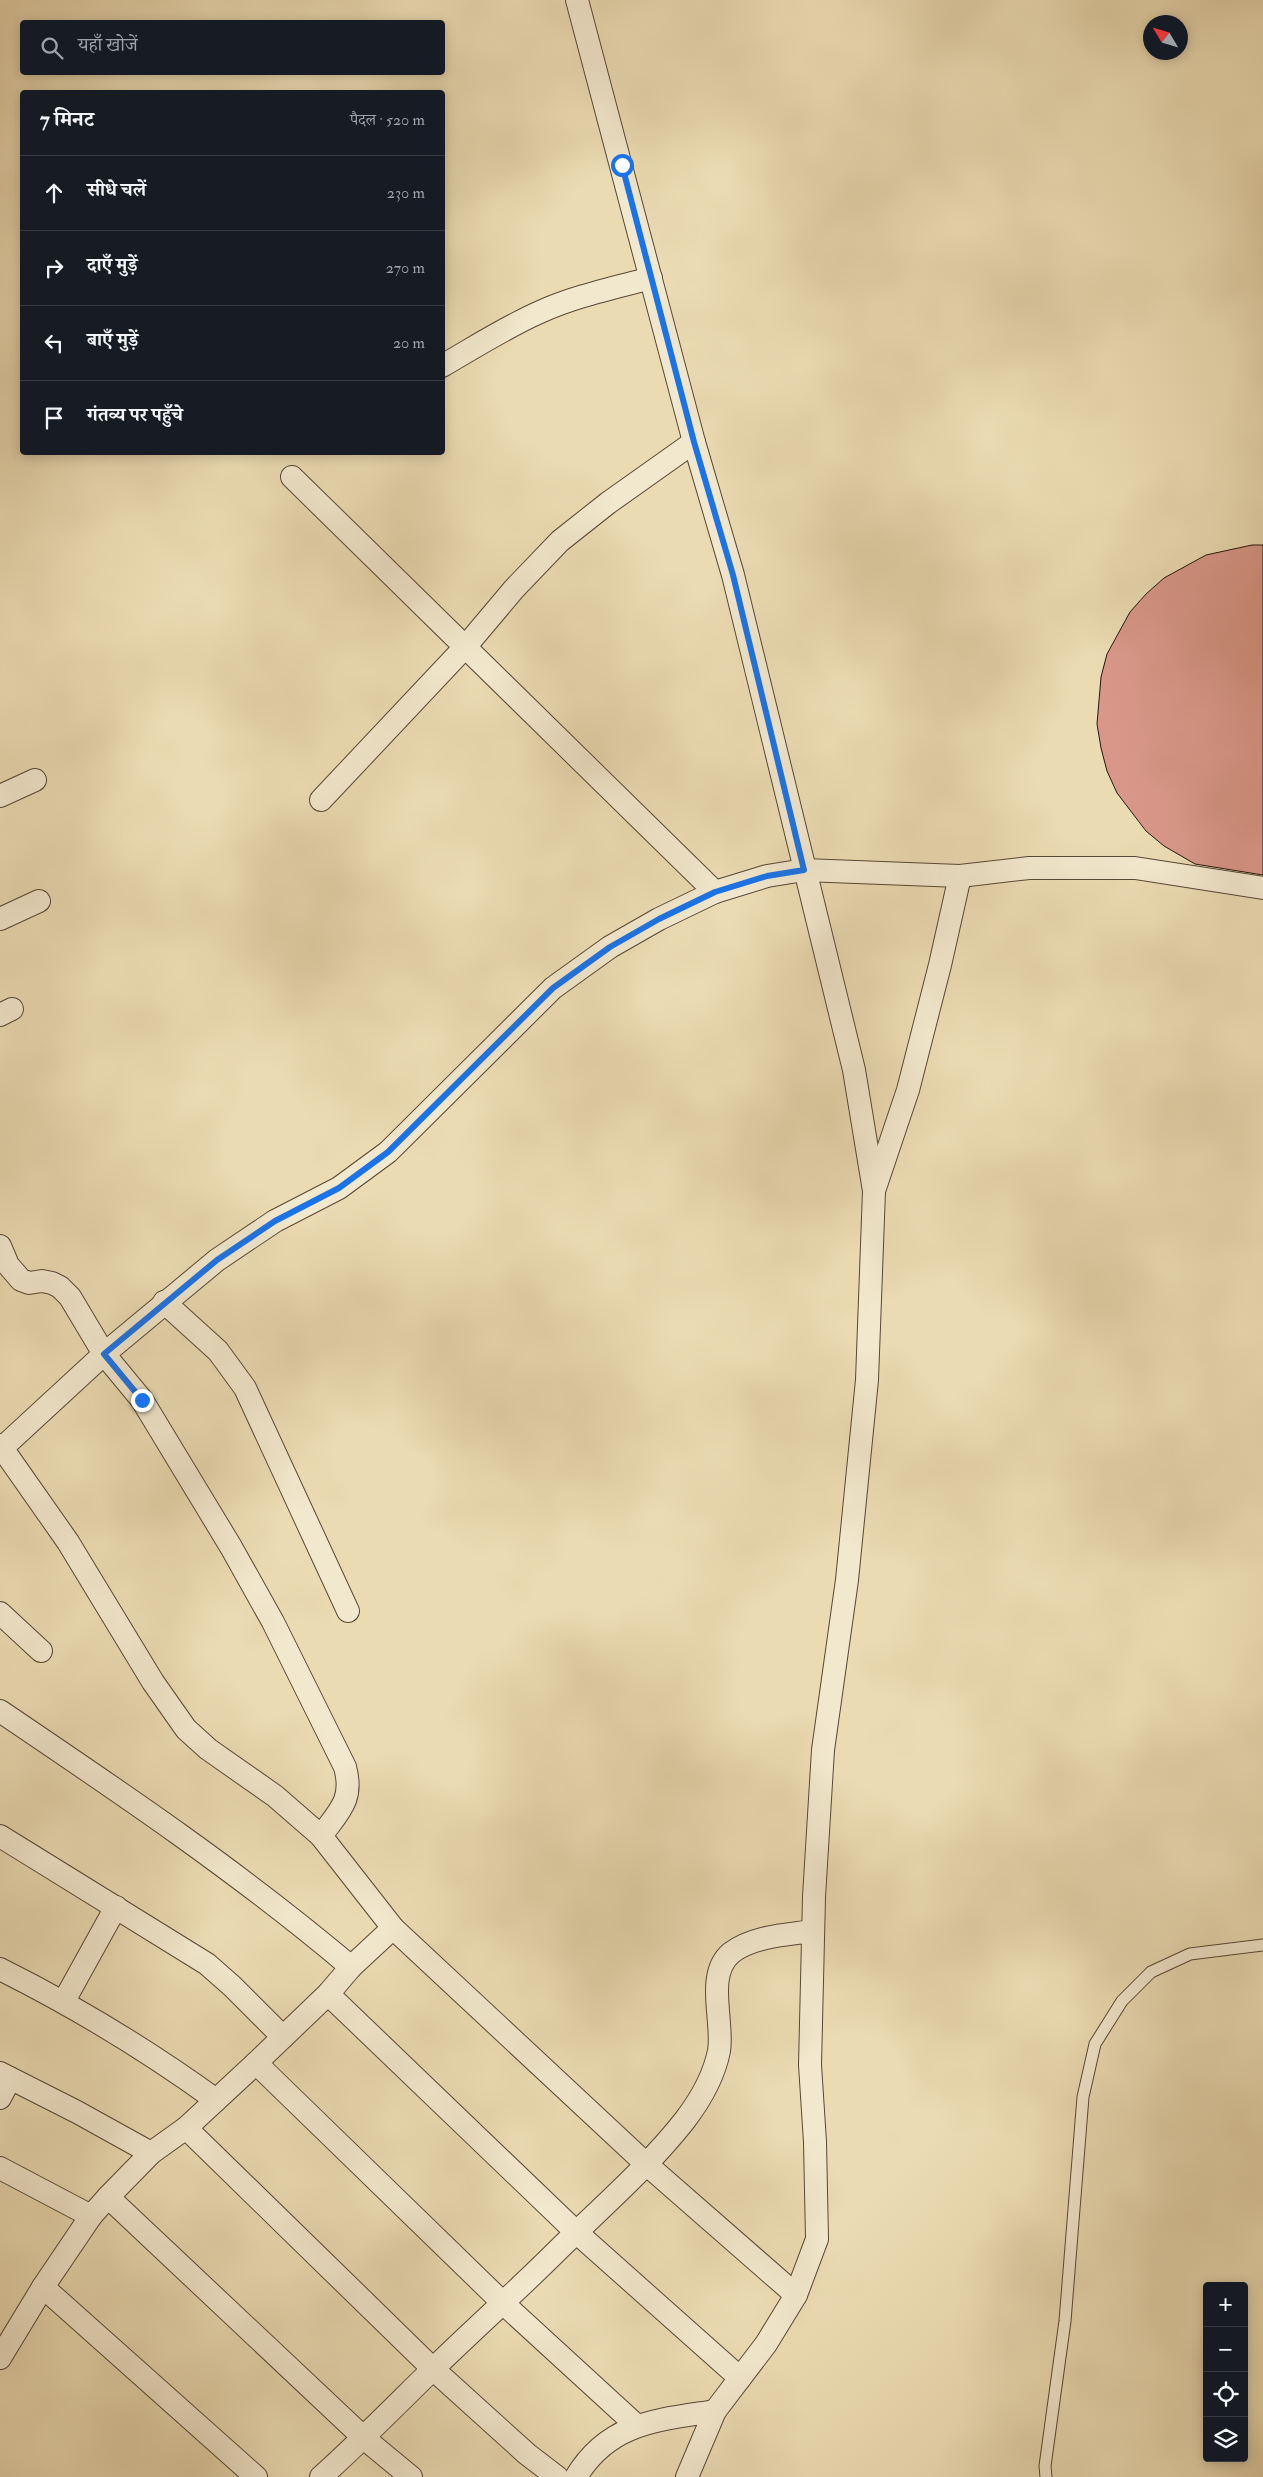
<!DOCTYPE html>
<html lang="hi">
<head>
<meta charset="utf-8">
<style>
  body { margin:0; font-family:"IM FELL Double Pica","Noto Serif Devanagari",serif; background:#20242c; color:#f1f3f6 }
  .controls { position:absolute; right:15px; bottom:15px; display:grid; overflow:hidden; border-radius:5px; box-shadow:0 2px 12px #0003 }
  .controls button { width:45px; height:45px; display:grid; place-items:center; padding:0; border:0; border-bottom:1px solid #363941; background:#171b24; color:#f1f3f6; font:25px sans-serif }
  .compass { position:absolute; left:1143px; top:15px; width:45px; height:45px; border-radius:50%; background:#171b24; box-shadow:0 2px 12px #0003; rotate:308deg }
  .stop { position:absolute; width:15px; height:15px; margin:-11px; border:4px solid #1a73e8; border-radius:50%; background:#fff }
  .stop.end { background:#1a73e8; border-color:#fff; box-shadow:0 1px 5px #0008 }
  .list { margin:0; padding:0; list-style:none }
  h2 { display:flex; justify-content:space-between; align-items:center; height:65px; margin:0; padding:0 20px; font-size:21px }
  h2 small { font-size:16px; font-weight:400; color:#9ea1a6 }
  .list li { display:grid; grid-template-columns:32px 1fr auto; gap:15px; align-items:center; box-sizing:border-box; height:75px; padding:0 20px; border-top:1px solid #363941 }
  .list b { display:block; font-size:19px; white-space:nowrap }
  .list em { font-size:16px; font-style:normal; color:#9ea1a6 }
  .icon { flex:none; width:28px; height:28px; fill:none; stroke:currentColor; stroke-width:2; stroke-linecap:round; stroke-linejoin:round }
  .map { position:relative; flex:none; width:1263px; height:2477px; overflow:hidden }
  .search { position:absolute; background:#171b24; box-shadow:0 2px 12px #0003; left:20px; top:20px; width:425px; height:55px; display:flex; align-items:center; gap:12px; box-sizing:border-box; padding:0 18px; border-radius:5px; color:#9ea1a6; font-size:19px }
  .panel { position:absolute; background:#171b24; box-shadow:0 2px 12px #0003; left:20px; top:90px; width:425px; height:365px; border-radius:5px }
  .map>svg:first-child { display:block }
  .building { fill:#d89788; stroke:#26170e }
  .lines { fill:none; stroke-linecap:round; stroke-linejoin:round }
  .service-casing { stroke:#574837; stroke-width:13 }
  .minor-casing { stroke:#574837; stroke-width:24 }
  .service { stroke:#f2e8cd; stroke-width:11 }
  .minor { stroke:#f2e8cd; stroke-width:22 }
  .route { stroke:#1a73e8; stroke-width:6 }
</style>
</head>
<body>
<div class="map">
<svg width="1263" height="2477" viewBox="0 0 1263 2477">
  <rect width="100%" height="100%" fill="#ebdbb2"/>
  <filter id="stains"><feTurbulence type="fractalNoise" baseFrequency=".004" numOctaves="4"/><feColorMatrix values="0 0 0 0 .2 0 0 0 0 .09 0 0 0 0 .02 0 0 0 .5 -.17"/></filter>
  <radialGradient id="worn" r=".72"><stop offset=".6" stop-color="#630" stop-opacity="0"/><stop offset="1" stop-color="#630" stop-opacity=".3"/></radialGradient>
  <!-- building -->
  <polygon class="building" points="1252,545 1263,545 1263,875 1195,864 1164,846 1146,831 1117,793 1107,771 1101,748 1097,724 1101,677 1107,654 1130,612 1146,594 1164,578 1206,555"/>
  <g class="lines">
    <defs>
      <polyline id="service" points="1046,2477 1045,2466 1065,2321 1083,2097 1095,2044 1122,2001 1151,1972 1190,1954 1263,1945"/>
      <g id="minor">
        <polyline points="577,0 694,442 733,575 854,1070 874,1191 867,1380 847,1580 823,1750 814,1897 810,2065 815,2142 817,2239 796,2295 766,2344 715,2411 687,2477"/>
        <path d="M442,366C475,347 506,327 540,312C575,296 614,288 651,278"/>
        <polyline points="292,477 715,892"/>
        <polyline points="0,796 35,780"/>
        <polyline points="321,800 466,646 514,589 560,541 608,503 694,442"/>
        <polyline points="0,919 39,901"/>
        <polyline points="0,1015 12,1009"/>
        <polyline points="875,1188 908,1090 940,965 960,876"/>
        <path d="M0,1246L8,1265L21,1280L29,1283L42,1281L52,1283L60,1287L70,1297L104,1354L142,1400L231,1547L273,1622L345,1767C354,1800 339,1811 321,1836"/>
        <polyline points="164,1302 218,1351 245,1388 348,1611"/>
        <polyline points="0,1445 68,1542 153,1682 186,1729 208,1749 275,1796 321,1836 393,1928 645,2163 796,2295"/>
        <polyline points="0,1450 104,1354 217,1260 275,1221 339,1188 388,1152 553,988 610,947 659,919 715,892 767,876 804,870 960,876 1029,868 1135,868 1263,888"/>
        <polyline points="0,1613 41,1651"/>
        <path d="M0,1711C120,1792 240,1873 351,1967"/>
        <polyline points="0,1836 207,1964 232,1986 283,2037"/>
        <path d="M0,1969C76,2007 147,2050 216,2100"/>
        <polyline points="328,1994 576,2232 740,2378"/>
        <polyline points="64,2001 116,1907"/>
        <polyline points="256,2063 504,2304 636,2425"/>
        <polyline points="0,2073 77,2112 151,2153"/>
        <polyline points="0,2098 10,2079"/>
        <polyline points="186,2128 433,2369 527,2454 557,2477"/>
        <polyline points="0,2168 91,2216"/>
        <polyline points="108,2197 365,2439 411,2477"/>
        <polyline points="43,2287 256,2477"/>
        <polyline points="0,2358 43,2287 91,2216 108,2197 151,2153 186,2128 256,2063 328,1994 351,1967 393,1928"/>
        <path d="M321,2477C360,2442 396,2405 433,2369C475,2328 519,2289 560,2248C602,2207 649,2166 685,2120C701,2099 714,2076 719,2051C724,2022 705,1975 731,1953C753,1936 786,1935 813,1931"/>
        <path d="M576,2477C609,2422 658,2420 715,2411"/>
      </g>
    </defs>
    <!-- service casing -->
    <use href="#service" class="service-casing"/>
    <!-- minor casing -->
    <use href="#minor" class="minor-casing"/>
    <!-- service -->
    <use href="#service" class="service"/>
    <!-- minor -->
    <use href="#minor" class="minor"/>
  </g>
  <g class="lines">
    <!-- route -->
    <polyline class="route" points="142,1400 104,1354 217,1260 275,1221 339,1188 388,1152 553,988 610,947 659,919 715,892 767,876 804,870 733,575 694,442 622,165"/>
  </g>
  <rect width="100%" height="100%" filter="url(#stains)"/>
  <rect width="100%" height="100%" fill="url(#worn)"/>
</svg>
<div class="controls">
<button>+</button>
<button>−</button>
<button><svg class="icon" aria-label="locate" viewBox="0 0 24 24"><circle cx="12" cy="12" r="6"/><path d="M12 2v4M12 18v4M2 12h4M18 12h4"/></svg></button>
<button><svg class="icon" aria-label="layers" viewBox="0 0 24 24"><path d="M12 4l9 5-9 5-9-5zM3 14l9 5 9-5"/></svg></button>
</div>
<svg class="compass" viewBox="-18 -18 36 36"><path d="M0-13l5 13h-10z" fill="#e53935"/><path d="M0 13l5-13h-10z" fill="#9ea1a6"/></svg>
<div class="stop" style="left:622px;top:165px"></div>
<div class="stop end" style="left:142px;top:1400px"></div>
<div class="search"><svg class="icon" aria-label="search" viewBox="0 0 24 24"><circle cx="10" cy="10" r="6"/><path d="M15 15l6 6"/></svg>यहाँ खोजें</div>
<section class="panel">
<h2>7 मिनट<small>पैदल · 520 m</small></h2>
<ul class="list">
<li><svg class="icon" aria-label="ahead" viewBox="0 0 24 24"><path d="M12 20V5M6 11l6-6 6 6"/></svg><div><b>सीधे चलें</b></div><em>230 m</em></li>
<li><svg class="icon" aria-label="right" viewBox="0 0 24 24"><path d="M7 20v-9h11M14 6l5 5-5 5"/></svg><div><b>दाएँ मुड़ें</b></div><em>270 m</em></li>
<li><svg class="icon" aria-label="left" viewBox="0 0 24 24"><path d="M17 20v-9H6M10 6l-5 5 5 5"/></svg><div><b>बाएँ मुड़ें</b></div><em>20 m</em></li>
<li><svg class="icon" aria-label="arrive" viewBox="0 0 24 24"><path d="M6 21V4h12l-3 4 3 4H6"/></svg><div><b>गंतव्य पर पहुँचे</b></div></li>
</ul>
</section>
</div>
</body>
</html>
